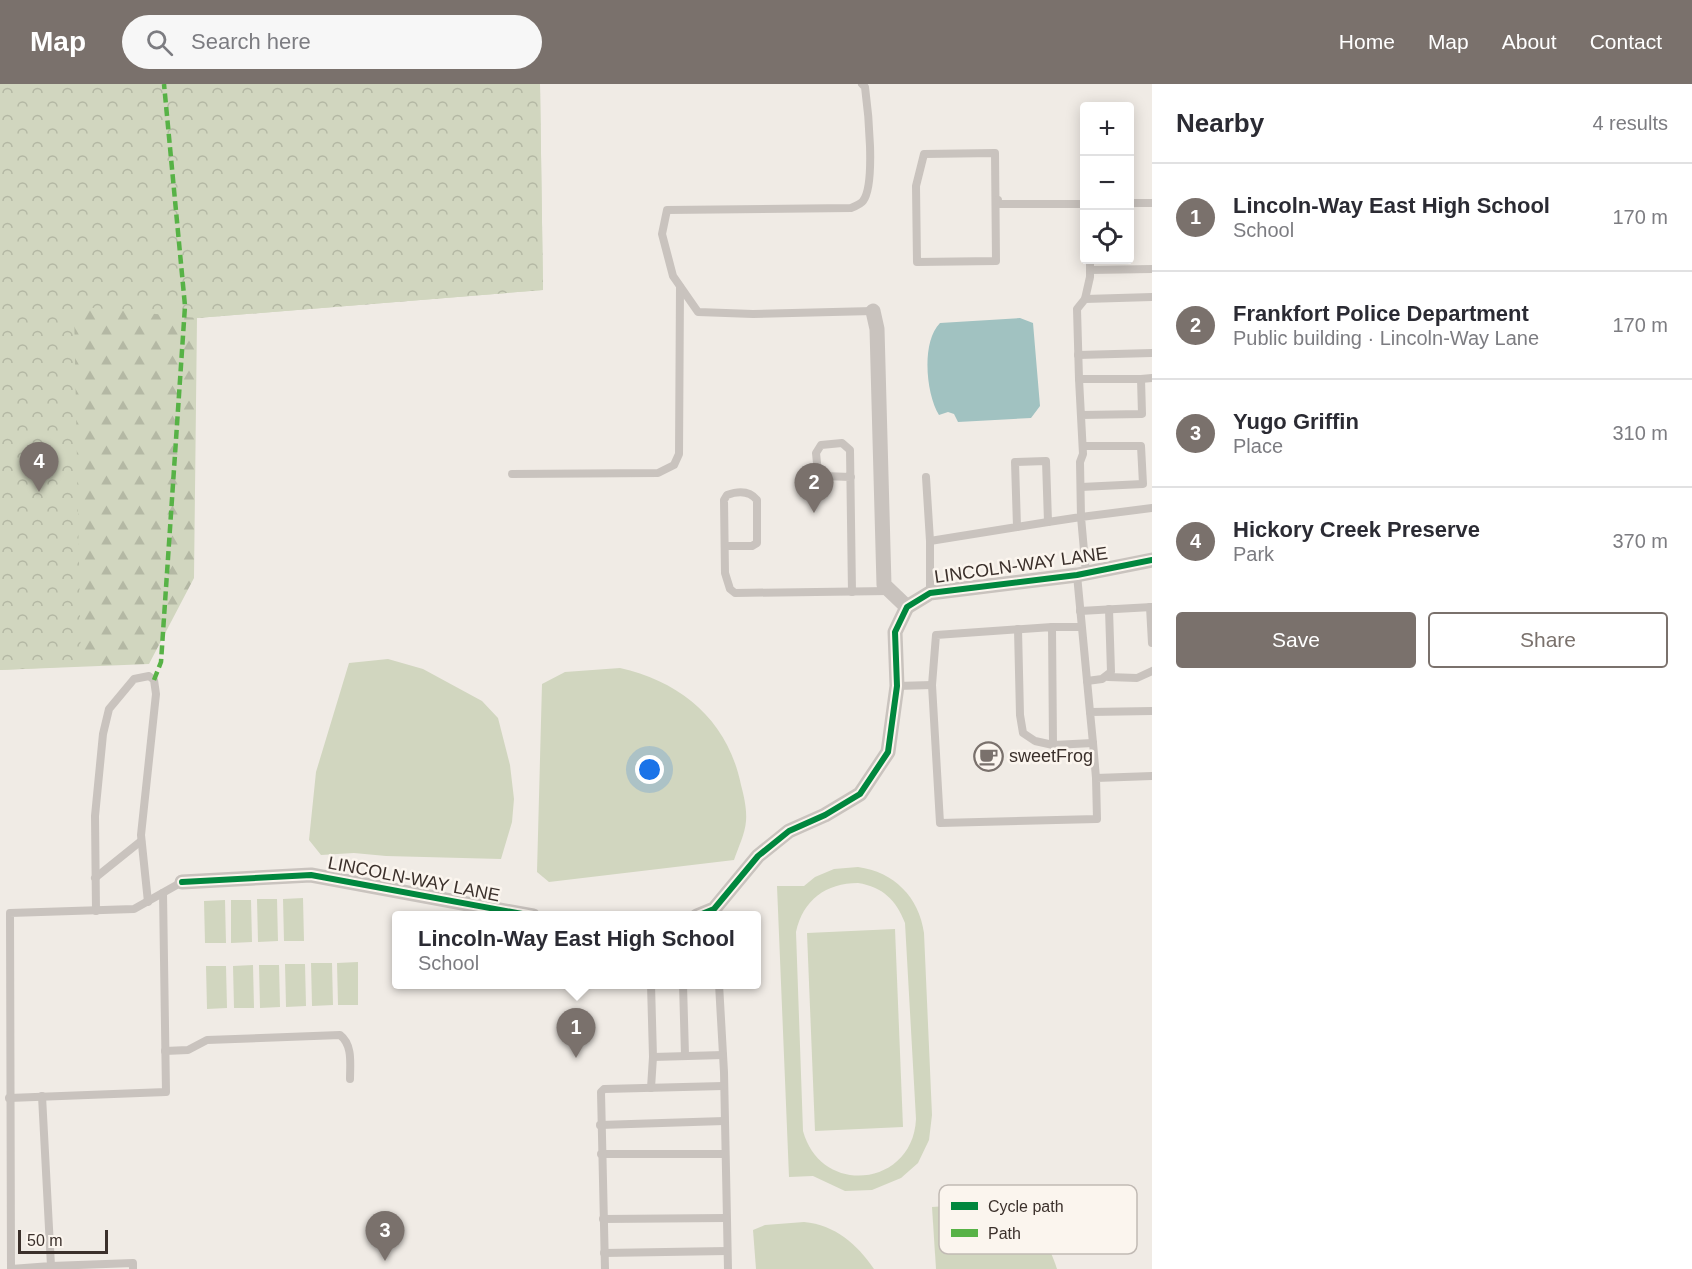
<!DOCTYPE html>
<html lang="en">
<head>
<meta charset="utf-8">
<style>
  body { margin:0; font-family:Helvetica,sans-serif; background:#f7f7f7; color:#2b2b33 }
  .controls { position:absolute; right:18px; top:18px; display:grid; overflow:hidden; border-radius:6px; box-shadow:0 3px 15px #0003 }
  .controls button { width:54px; height:54px; display:grid; place-items:center; padding:0; border:0; border-bottom:2px solid #e1e1e2; background:#fff; color:#2b2b33; font:30px sans-serif }
  .scale { position:absolute; left:18px; bottom:15px; width:90px; box-sizing:border-box; padding-left:6px; border:3px solid #3b302b; border-top:0; font-size:16px; line-height:21px; white-space:nowrap; color:#3b302b; -webkit-text-stroke:4px #fbf5ee; paint-order:stroke }
  .you { position:absolute; left:650px; top:686px; width:21px; height:21px; margin:-15px; border:4px solid #fff; border-radius:50%; background:#1a73e8; box-shadow:0 0 0 9px #1a73e833 }
  .badge { display:grid; place-items:center; width:39px; height:39px; border-radius:50%; background:#7a716c; color:#fff; font-size:20px; font-weight:700 }
  .pin { position:absolute; translate:-50% -50px; filter:drop-shadow(0 2px 3px #0008) }
  .pin::after { content:''; position:absolute; top:32px; width:21px; height:18px; background:inherit; clip-path:polygon(0 0,100% 0,50% 100%) }
  .popup { position:absolute; left:392px; top:827px; width:369px; height:78px; box-sizing:border-box; display:grid; place-content:center; border-radius:6px; background:#fff; filter:drop-shadow(0 2px 4px #0005); font-size:20px; white-space:nowrap; color:#7c7c81 }
  .popup b { font-size:22px; color:#2b2b33 }
  .popup::after { content:''; position:absolute; left:50%; top:100%; margin-left:-12px; border:12px solid transparent; border-top-color:#fff }
  .list { margin:0; padding:0; list-style:none }
  h2 { display:flex; justify-content:space-between; align-items:center; height:78px; margin:0; padding:0 24px; font-size:26px }
  h2 small { font-size:20px; font-weight:400; color:#7c7c81 }
  .list li { display:grid; grid-template-columns:39px 1fr auto; gap:18px; align-items:center; box-sizing:border-box; height:108px; padding:0 24px; border-top:2px solid #e1e1e2 }
  .list b { display:block; font-size:22px; white-space:nowrap }
  .list p { margin:0; font-size:20px; white-space:nowrap; color:#7c7c81 }
  .list em { font-size:20px; font-style:normal; color:#7c7c81 }
  .actions { display:flex; gap:12px; padding:18px 24px }
  .actions a { flex:1; padding:14px 0; border:2px solid #7a716c; border-radius:6px; text-align:center; font-size:21px; color:#7a716c }
  .actions .main { background:#7a716c; color:#fff }
  .icon { flex:none; width:33px; height:33px; fill:none; stroke:currentColor; stroke-width:2; stroke-linecap:round; stroke-linejoin:round }
  .map { position:relative; flex:none; width:1152px; height:1185px; overflow:hidden }
  header { display:flex; align-items:center; gap:36px; box-sizing:border-box; height:84px; padding:0 30px; background:#7a716c; color:#fff }
  header strong { font-size:28px }
  nav { display:flex; gap:33px; margin-inline-start:auto; font-size:21px }
  .search { width:420px; height:54px; background:#f7f7f7; display:flex; align-items:center; gap:15px; box-sizing:border-box; padding:0 21px; border-radius:33px; color:#7c7c81; font-size:22px }
  main { display:flex }
  aside { flex:1; background:#fff }
  .map>svg:first-child { display:block }
  .green { fill:#d1d6bf; fill-rule:evenodd }
  .forest { fill:url(#forest-firs) }
  .park { fill:url(#park-crowns) }
  .water { fill:#a1c2c1 }
  .lines { fill:none; stroke-linecap:round; stroke-linejoin:round }
  .service { stroke:#c9c3be; stroke-width:8 }
  .minor { stroke:#c9c3be; stroke-width:15 }
  .quiet { stroke:#57b246; stroke-width:4.5; stroke-dasharray:9 4.5; stroke-linecap:butt }
  .cycleway-casing { stroke:#fbf5ee; stroke-width:10 }
  .cycleway { stroke:#00873e; stroke-width:6 }
  .labels { text-anchor:middle; stroke-width:5; stroke-linejoin:round; paint-order:stroke }
  .street-label { font-size:18px; fill:#3b302b; stroke:#fbf5ee }
  .poi-label { font-size:18px; fill:#3b302b; stroke:#fbf5ee; text-anchor:start }
  .key { fill:#fbf5ee; stroke:#c1bab4; stroke-width:1.5 }
  .key-label { font-size:16px; fill:#3b302b }
</style>
</head>
<body>
<header>
<strong>Map</strong>
<div class="search"><svg class="icon" aria-label="search" viewBox="0 0 24 24"><circle cx="10" cy="10" r="6"/><path d="M15 15l6 6"/></svg>Search here</div>
<nav><a>Home</a><a>Map</a><a>About</a><a>Contact</a></nav>
</header>
<main>
<div class="map">
<svg width="1152" height="1185" viewBox="0 0 1152 1185">
  <defs>
    <pattern id="forest-firs" width="22" height="20" patternUnits="userSpaceOnUse" patternTransform="scale(1.5)"><rect width="22" height="20" fill="#d1d6bf"/><path d="M5 1l3.5 6h-7zM16 11l3.5 6h-7z" fill="#b4b8a4"/></pattern>
    <pattern id="park-crowns" width="20" height="18" patternUnits="userSpaceOnUse" patternTransform="scale(1.5)"><rect width="20" height="18" fill="#d1d6bf"/><path d="M2 6a3 3 0 1 1 6 0M12 15a3 3 0 1 1 6 0" fill="none" stroke="#b4b8a4"/></pattern>
  </defs>
  <rect width="100%" height="100%" fill="#f0ebe5"/>
  <!-- green -->
  <g class="green">
    <polygon points="388,575 423,585 482,617 498,634 510,681 514,715 512,738 501,775 386,772 354,769 321,771 309,756 316,688 349,579"/>
    <path d="M620,584C682,598 728,637 741,701C744,712 747,726 746,737C745,750 738,764 734,776L549,798L537,788L542,600L565,588Z"/>
    <path d="M858,783C894,788 919,813 924,849L932,1031L929,1056L918,1079L901,1094L872,1106L845,1107L813,1092L789,1093L777,802H804L815,793L834,785ZM858,799C883,803 896,816 905,839L916,1035C913,1103 821,1113 803,1047L796,848C803,816 826,799 858,799Z"/>
    <polygon points="303,814 304,857 284,857 283,815"/>
    <polygon points="257,815 277,815 278,857 258,858"/>
    <polygon points="225,816 226,859 205,859 204,817"/>
    <polygon points="231,816 251,816 252,858 231,859"/>
    <polygon points="895,845 903,1043 815,1047 807,849"/>
    <polygon points="358,878 358,921 338,921 337,879"/>
    <polygon points="311,879 332,879 333,921 312,922"/>
    <polygon points="285,880 305,880 306,922 286,923"/>
    <polygon points="253,881 254,924 234,924 233,882"/>
    <polygon points="259,881 279,881 280,923 260,924"/>
    <polygon points="206,882 226,882 227,924 207,925"/>
    <path d="M978,1120C1022,1128 1043,1141 1057,1185H936L932,1123Z"/>
    <path d="M804,1138C835,1141 857,1160 874,1185H756L753,1146L765,1141Z"/>
  </g>
  <!-- forest -->
  <polygon class="forest" points="0,0 540,0 543,206 197,234 194,494 149,580 0,586"/>
  <!-- park -->
  <polygon class="park" points="0,0 540,0 543,206 197,234 74,222 81,582 0,586"/>
  <!-- water -->
  <path class="water" d="M1020,234L1033,239L1040,322L1031,334L958,338L954,330L948,328L939,331C926,310 921,258 940,239Z"/>
  <g class="lines">
    <!-- service -->
    <g class="service">
      <path d="M862,0L865,3C868,25 876,100 863,117C861,120 856,122 851,124L667,126L662,150L673,192L698,228L753,230L873,227"/>
      <polygon points="995,69 996,177 917,178 916,102 924,70"/>
      <polyline points="998,116 998,120 1084,120"/>
      <polyline points="1130,119 1152,119"/>
      <polyline points="1090,176 1090,193 1085,215 1152,213"/>
      <polyline points="1090,186 1152,185"/>
      <polyline points="1078,271 1152,269"/>
      <polyline points="1079,295 1077,225 1085,215"/>
      <polyline points="1141,295 1152,294"/>
      <polyline points="512,390 658,389 674,381 679,370 680,203"/>
      <polyline points="851,393 823,392 818,389 816,369 821,361 842,359 850,366 852,508"/>
      <polyline points="926,393 930,457"/>
      <polyline points="1081,403 1143,400 1141,362 1083,362"/>
      <polyline points="1017,443 1048,438"/>
      <path d="M725,462H752L757,459V416C749,406 738,407 727,411L724,416L725,489L730,505L735,509L889,507"/>
      <polyline points="1086,489 1081,433 1152,424"/>
      <polyline points="1077,491 1090,628"/>
      <polyline points="930,509 930,457 1017,443 1015,378 1046,377 1048,438 1081,433 1080,378 1083,370 1079,295 1141,295 1142,330 1081,331"/>
      <polyline points="1150,523 1152,559"/>
      <polyline points="1080,527 1152,523"/>
      <polyline points="1052,543 1081,543"/>
      <polyline points="1018,545 1020,631 1023,649 1035,657 1053,661"/>
      <polyline points="1108,593 1137,594 1152,587"/>
      <polyline points="1087,597 1102,595 1111,588 1109,525"/>
      <polyline points="897,602 932,601"/>
      <polyline points="1152,627 1090,628 1093,659 1053,661 1052,543 936,551 932,601 940,739 1097,735 1096,694 1152,692"/>
      <polyline points="1093,659 1096,694"/>
      <polyline points="95,794 141,757"/>
      <polyline points="96,827 95,732 103,650 109,625 134,595 149,592 154,596 156,610 141,751 148,818"/>
      <polyline points="651,900 653,973 651,1004"/>
      <polyline points="683,900 685,971"/>
      <polyline points="719,900 724,988 728,1185"/>
      <path d="M165,967L188,966L207,956L340,951C353,961 350,980 350,995"/>
      <polyline points="653,973 723,971"/>
      <polyline points="42,1012 51,1182 11,1185 10,829 134,825 182,798"/>
      <polyline points="9,1014 166,1008 163,809"/>
      <polyline points="600,1041 724,1037"/>
      <polyline points="601,1070 724,1070"/>
      <polyline points="603,1135 726,1134"/>
      <polyline points="604,1169 727,1167"/>
      <polyline points="51,1182 133,1179 133,1185"/>
      <polyline points="605,1185 601,1008 604,1005 723,1002"/>
    </g>
    <!-- minor -->
    <g class="minor">
      <polyline points="873,227 877,245 884,501 907,523"/>
      <polyline points="182,798 311,791 533,832"/>
      <polyline points="697,832 714,825 758,772 789,747 825,731 860,710 888,668 897,602 895,548 907,523 930,509 1077,491 1152,476"/>
    </g>
    <!-- quiet -->
    <polyline class="quiet" points="154,596 161,578 185,222 164,0"/>
    <defs>
      <g id="cycleway">
        <polyline points="182,798 311,791 533,832"/>
        <polyline points="697,832 714,825 758,772 789,747 825,731 860,710 888,668 897,602 895,548 907,523 930,509 1077,491 1152,476"/>
      </g>
    </defs>
    <!-- cycleway casing -->
    <use href="#cycleway" class="cycleway-casing"/>
    <!-- cycleway -->
    <use href="#cycleway" class="cycleway"/>
  </g>
  <!-- icons -->
  <defs>
    <symbol id="cafe-ring" viewBox="-11 -11 22 22"><circle r="9.5" fill="#fbf5ee" stroke="#7a716c" stroke-width="1.5"/><path d="M-5.5-4.5H6V0H3Q3 3.5 0 3.5H-2.5Q-5.5 3.5-5.5 0ZM3-3.2v2h1.7v-2ZM-6 4.5H4V6H-6Z" fill="#7a716c"/></symbol>
  </defs>
  <g fill-rule="evenodd">
    <use href="#cafe-ring" x="972" y="656" width="33" height="33"/>
  </g>
  <g class="labels">
    <!-- street labels -->
    <g class="street-label">
      <text transform="translate(1021 481) rotate(-8)" y="6">LINCOLN-WAY LANE</text>
      <text transform="translate(414 795) rotate(11)" y="6">LINCOLN-WAY LANE</text>
    </g>
    <!-- poi labels -->
    <g class="poi-label">
      <text x="1009" y="678">sweetFrog</text>
    </g>
  </g>
  <!-- legend -->
  <rect x="939" y="1101" width="198" height="69" rx="9" class="key"/>
  <rect x="951" y="1118" width="27" height="8" fill="#00873e"/>
  <rect x="951" y="1145" width="27" height="8" fill="#57b246"/>
  <g class="key-label">
    <text x="988" y="1128">Cycle path</text>
    <text x="988" y="1155">Path</text>
  </g>
</svg>
<div class="controls">
<button>+</button>
<button>−</button>
<button><svg class="icon" aria-label="locate" viewBox="0 0 24 24"><circle cx="12" cy="12" r="6"/><path d="M12 2v4M12 18v4M2 12h4M18 12h4"/></svg></button>
</div>
<div class="scale">50 m</div>
<div class="you"></div>
<div class="pin badge" style="left:576px;top:974px">1</div>
<div class="popup"><b>Lincoln-Way East High School</b>School</div>
<div class="pin badge" style="left:814px;top:429px">2</div>
<div class="pin badge" style="left:385px;top:1177px">3</div>
<div class="pin badge" style="left:39px;top:408px">4</div>
</div>
<aside>
<h2>Nearby<small>4 results</small></h2>
<ul class="list">
<li><span class="badge">1</span><div><b>Lincoln-Way East High School</b><p>School</p></div><em>170 m</em></li>
<li><span class="badge">2</span><div><b>Frankfort Police Department</b><p>Public building · Lincoln-Way Lane</p></div><em>170 m</em></li>
<li><span class="badge">3</span><div><b>Yugo Griffin</b><p>Place</p></div><em>310 m</em></li>
<li><span class="badge">4</span><div><b>Hickory Creek Preserve</b><p>Park</p></div><em>370 m</em></li>
</ul>
<div class="actions"><a class="main">Save</a><a>Share</a></div>
</aside>
</main>
</body>
</html>
